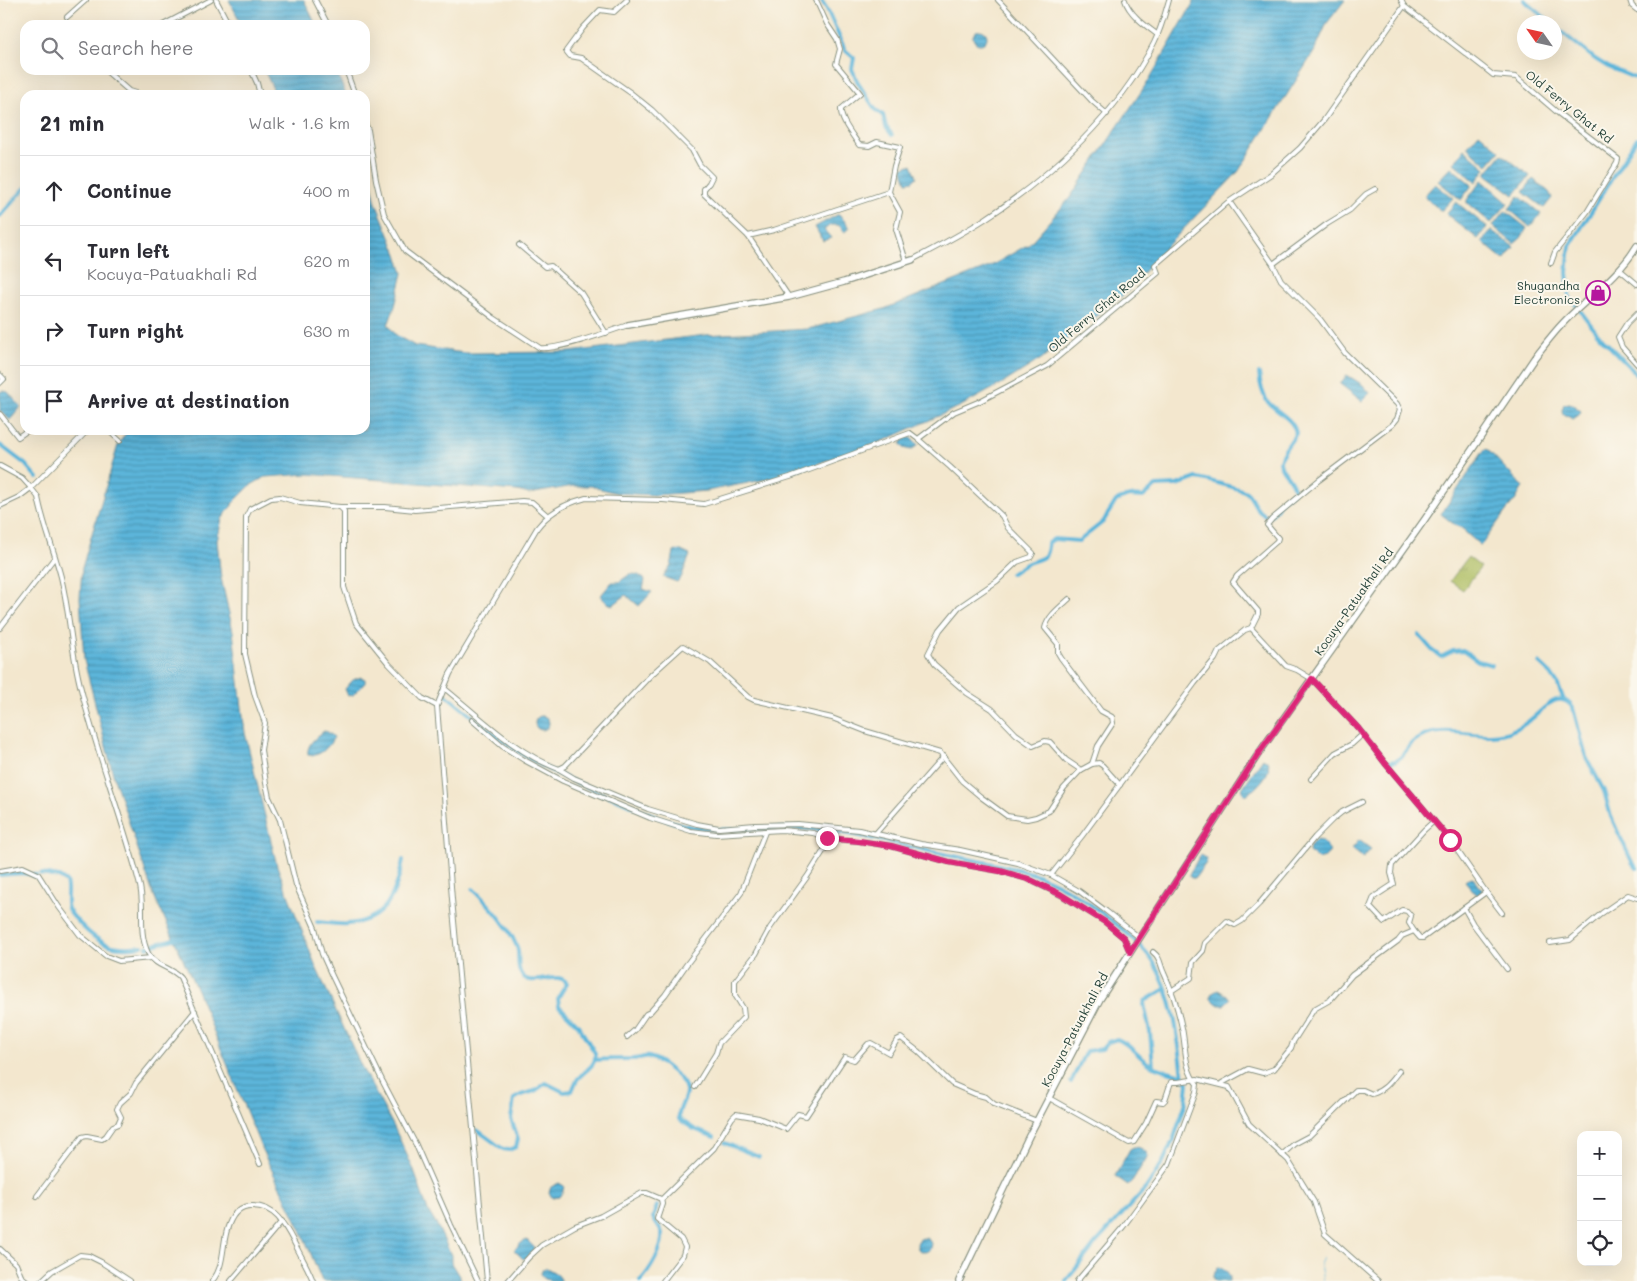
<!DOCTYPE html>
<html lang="en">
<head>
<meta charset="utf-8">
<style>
  body { margin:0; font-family:Mali,sans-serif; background:#f7f7f7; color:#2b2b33 }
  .controls { position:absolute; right:15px; bottom:15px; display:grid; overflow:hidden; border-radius:10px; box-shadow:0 5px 20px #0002 }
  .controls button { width:45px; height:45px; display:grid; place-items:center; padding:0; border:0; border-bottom:1px solid #e1e1e2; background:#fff; color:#2b2b33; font:25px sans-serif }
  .compass { position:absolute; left:1517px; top:15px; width:45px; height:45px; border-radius:50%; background:#fff; box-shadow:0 5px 20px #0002; rotate:304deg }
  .stop { position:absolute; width:15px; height:15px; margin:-11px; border:4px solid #db2777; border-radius:50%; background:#fff }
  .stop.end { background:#db2777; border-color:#fff; box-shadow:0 1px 5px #0008 }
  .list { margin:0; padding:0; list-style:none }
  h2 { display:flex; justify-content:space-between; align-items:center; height:65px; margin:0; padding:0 20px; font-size:21px }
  h2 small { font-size:16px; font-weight:400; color:#7c7c81 }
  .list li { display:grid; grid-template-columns:32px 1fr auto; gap:15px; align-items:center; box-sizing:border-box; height:70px; padding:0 20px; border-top:1px solid #e1e1e2 }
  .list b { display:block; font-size:19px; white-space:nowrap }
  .list p { margin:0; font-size:16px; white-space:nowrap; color:#7c7c81 }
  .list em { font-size:16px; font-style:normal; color:#7c7c81 }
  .icon { flex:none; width:28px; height:28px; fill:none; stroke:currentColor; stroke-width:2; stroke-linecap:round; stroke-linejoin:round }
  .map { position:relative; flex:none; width:1637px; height:1281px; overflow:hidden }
  .search { position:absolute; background:#fff; box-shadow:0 5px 20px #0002; left:20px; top:20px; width:350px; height:55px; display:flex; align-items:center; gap:12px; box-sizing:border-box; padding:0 18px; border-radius:15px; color:#7c7c81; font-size:19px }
  .panel { position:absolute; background:#fff; box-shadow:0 5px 20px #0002; left:20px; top:90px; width:350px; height:345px; border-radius:15px }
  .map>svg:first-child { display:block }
  .park { fill:url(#park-tufts); stroke:#667c4a }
  .water { fill:url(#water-rules); stroke:#3e7987 }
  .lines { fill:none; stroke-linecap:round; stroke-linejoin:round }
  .stream { stroke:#5cb5da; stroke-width:1 }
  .canal { stroke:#5cb5da; stroke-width:4 }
  .street-casing { stroke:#899281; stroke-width:6 }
  .secondary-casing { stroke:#899281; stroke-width:8 }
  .street { stroke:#fff; stroke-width:4 }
  .secondary { stroke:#fff; stroke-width:5.5 }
  .route { stroke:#db2777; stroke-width:6 }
  .labels { text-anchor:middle; stroke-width:4; stroke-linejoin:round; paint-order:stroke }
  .street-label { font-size:12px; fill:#1f3d34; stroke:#fbf7ec }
  .poi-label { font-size:12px; fill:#1f3d34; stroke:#fbf7ec; text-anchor:end }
</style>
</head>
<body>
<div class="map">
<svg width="1637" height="1281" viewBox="0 0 1637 1281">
  <defs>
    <pattern id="park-tufts" width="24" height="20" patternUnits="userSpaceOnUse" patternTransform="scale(1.25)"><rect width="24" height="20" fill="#acbc5f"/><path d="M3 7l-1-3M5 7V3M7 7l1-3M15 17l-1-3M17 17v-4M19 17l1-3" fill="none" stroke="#8b9a4f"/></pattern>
    <pattern id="water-rules" width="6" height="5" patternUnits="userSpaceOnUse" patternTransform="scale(1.25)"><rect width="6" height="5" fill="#5cb5da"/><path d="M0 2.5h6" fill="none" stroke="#4b94b2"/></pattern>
  </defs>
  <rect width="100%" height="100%" fill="#fbf7ec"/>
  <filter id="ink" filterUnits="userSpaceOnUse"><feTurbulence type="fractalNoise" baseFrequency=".02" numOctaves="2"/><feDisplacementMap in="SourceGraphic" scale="10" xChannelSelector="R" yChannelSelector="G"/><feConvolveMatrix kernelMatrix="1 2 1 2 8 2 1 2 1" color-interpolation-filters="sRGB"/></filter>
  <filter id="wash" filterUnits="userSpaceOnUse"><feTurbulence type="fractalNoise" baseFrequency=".0096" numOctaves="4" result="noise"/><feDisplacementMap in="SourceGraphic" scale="20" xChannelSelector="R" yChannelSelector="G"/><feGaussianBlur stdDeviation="1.12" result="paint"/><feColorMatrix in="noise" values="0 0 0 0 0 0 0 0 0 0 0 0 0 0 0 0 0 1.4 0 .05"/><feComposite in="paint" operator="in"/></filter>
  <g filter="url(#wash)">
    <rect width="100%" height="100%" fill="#f3e7ce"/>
    <!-- park -->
    <polygon class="park" points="1468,557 1481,567 1463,590 1450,581"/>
    <!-- water -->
    <g class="water">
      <polygon points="229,0 304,0 316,25 242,25"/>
      <polygon points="1195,0 1345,0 1327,23 1314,52 1238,172 1151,263 1127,292 1041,359 1005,382 961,406 881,442 778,477 707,491 655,495 616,493 591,486 573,486 529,494 517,491 307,474 265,477 251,485 235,501 222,519 217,541 221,578 233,631 245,733 277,866 316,967 363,1070 393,1125 413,1168 428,1211 437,1225 451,1255 451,1263 462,1281 322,1281 301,1230 262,1150 197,990 152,891 114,778 84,660 80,598 82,568 118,445 128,430 365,430 365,154 376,203 397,254 403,273 395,306 388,325 396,335 415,346 465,353 569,352 706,335 808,329 884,309 989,267 1029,244 1069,199 1149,80"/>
      <circle cx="980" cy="37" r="7"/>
      <polygon points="264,70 336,70 346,95 276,95"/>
      <polygon points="1479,133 1500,151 1488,165 1467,147"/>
      <polygon points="1464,149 1486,168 1476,182 1454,163"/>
      <polygon points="1502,154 1530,176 1514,195 1487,175 1487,172"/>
      <polygon points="912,164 917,177 913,181 907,182 902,168"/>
      <polygon points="1451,167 1472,185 1461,200 1438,181"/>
      <polygon points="1533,179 1549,192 1552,198 1544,208 1523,192"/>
      <polygon points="1482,180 1508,203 1491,223 1467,203 1467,200"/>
      <polygon points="1435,184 1453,198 1441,211 1424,196"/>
      <polygon points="1519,196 1541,214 1530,227 1509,209"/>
      <polygon points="1456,202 1487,227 1478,239 1446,214"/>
      <polygon points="1505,211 1527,228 1521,238 1514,244 1493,226"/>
      <polygon points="839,214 850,228 844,232 839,225 830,225 824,230 831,238 823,241 815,227"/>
      <polygon points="1491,230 1514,247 1504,260 1482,242"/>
      <polygon points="1347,375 1363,385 1370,393 1362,401 1340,384"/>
      <polygon points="2,391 8,392 21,407 10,420 0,411 0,392"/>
      <polygon points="1570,403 1581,411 1579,415 1573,419 1563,414 1562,410 1564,404"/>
      <polygon points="905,437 912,438 918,445 911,450 904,448 901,444"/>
      <polygon points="1485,449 1488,450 1523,487 1515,501 1512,503 1482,544 1480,545 1466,533 1463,528 1456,526 1441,514"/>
      <polygon points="679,550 690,555 681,578 677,582 663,577 671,566 674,552"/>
      <path d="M630,574C636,574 641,575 645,580L643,589L652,592L639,606L626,595L613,605L607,603L601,597L602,594L612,582H619Z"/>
      <polygon points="361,677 365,679 365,683 353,695 348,696 345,689 353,680"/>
      <circle cx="542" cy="723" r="7"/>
      <path d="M324,731L328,732L334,737C328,748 320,757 308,755C306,745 316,737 324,731Z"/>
      <path d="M1263,758L1269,763C1268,765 1269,768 1268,771C1266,778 1252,793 1245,795L1242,791L1243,787Z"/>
      <path d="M1315,840C1322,839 1327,846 1330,852L1325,857L1318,859L1309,852L1310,846Z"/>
      <polygon points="1359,840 1371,849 1363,858 1352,849"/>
      <polygon points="1200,855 1207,859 1206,863 1195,878 1191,878 1189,875"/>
      <polygon points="1473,877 1483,891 1478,896 1465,881 1469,878"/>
      <polygon points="1218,990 1227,995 1230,999 1224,1005 1219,1005 1211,999 1211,994"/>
      <path d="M1134,1147C1140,1147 1146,1150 1148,1156L1132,1181L1128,1185L1115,1176L1130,1149Z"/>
      <polygon points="559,1183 564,1186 563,1191 559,1197 552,1198 549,1192 551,1187"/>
      <circle cx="924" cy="1245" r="7"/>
      <path d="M527,1240L534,1247C533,1252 528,1258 523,1259L514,1250L521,1243Z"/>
      <path d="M1218,1267C1224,1267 1228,1272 1230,1277L1229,1281H1216L1213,1279V1275Z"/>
      <path d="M547,1268L557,1274L561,1279L560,1281C552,1281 542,1281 541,1273L543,1269Z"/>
    </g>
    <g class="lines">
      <!-- stream -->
      <polyline class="stream" points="1323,1258 1320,1264 1323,1281"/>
      <!-- canal -->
      <g class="canal">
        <polyline points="821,0 827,9 845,50 854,58 852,69 858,83 875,109 883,115 886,127 892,135"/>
        <polyline points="1524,0 1550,22"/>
        <polyline points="1554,26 1595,59 1608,67 1637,79"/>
        <polyline points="1637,138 1570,246 1567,272 1569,296 1597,333 1637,375"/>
        <polyline points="0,216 25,188"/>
        <polyline points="0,445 25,464 37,478"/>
        <path d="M1011,574C1016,570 1022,566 1028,563C1041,558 1048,560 1048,543L1054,539L1079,541L1103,522L1116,501L1129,496L1143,497L1156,486L1177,485L1197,478C1203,479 1242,489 1246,492C1254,497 1256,518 1270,515C1276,513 1278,504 1282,500C1286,496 1291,494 1294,490C1294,479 1279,471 1280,461C1281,452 1292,441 1296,433C1293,418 1276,412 1267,401C1262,393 1260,383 1259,374"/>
        <polyline points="1419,635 1432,650 1441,657 1453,651 1463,650 1478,661 1492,665"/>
        <polyline points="1539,663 1551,674 1557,683 1564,700"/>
        <path d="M445,694C476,719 507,747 542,766C567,780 594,790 621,801C642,810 662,820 684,825C725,835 768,825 810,829C849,832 887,842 925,850C963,859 1003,863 1040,876C1066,886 1091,904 1112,921C1127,933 1144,947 1154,963C1174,997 1178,1037 1183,1076L1188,1083L1186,1102L1174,1138L1163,1162L1146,1188L1096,1243L1066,1281"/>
        <path d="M1390,762C1401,762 1405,750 1412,743C1416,739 1421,737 1426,735C1454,725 1486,743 1513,730C1519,728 1525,724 1530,720C1543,711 1558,687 1573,708L1586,757L1604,791L1611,817L1632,862L1637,868"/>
        <path d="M41,874L59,877L66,882C69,891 65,900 68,909C71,915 76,919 80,924C100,945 113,950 142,946"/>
        <polyline points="0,875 22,873 36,875"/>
        <path d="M473,889C490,905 508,925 517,947C520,955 516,966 521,974C531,990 557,969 567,983L558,998L559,1006L578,1025L595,1053C597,1067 584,1070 577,1080C575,1083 574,1087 572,1091L564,1092L546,1083L535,1091L521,1095L514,1099L511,1119L518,1139L516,1147L509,1150L503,1149L477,1130"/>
        <path d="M317,922C327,923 338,925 348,924C386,921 396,894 403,860"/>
        <polyline points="147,947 177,938"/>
        <path d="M595,1060C608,1059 621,1059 634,1059C639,1059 644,1056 649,1057C660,1060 685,1079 686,1090C687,1100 677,1108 679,1119L694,1129L714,1137"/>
        <polyline points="1153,1066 1150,1032 1144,1004 1145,1001 1165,989"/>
        <path d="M1071,1082L1086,1051L1102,1049L1108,1042L1117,1039C1131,1044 1139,1059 1153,1066C1162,1070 1174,1072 1183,1076"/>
        <polyline points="725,1143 759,1157"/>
        <path d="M640,1281C649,1272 664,1248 662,1234C661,1228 654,1223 653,1217L657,1206"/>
      </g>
    </g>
  </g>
  <g filter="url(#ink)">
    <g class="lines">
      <defs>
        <g id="street">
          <polyline points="216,0 229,25"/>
          <polyline points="315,0 328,25"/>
          <polyline points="627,0 614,12 600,10 583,28 566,51 570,56 581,58 631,93 652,110 692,150 700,165 712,177 709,183 704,189 704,194 748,236 789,297"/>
          <path d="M816,0L827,24L837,39L840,49L836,64L860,93L841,109C840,120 853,135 859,145L869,146L877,142L900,147L894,166L889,192L900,212L896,229L906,261"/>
          <polyline points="998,0 1092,101 1107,114"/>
          <path d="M1125,0C1129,14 1146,26 1158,35"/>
          <polyline points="1401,0 1404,6 1483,67 1493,75 1516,77 1558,113 1618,159 1617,163 1587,212 1555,252 1551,263"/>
          <polyline points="1630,0 1632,6 1637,10"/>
          <polyline points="67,17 86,0"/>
          <polyline points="163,25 211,0"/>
          <polyline points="105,70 129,91 142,95"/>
          <polyline points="251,70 257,83 260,95"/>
          <polyline points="346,70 355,95"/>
          <path d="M365,123L368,130L376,180L384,214L405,251L494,318L540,348C559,350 608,332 628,325"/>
          <polyline points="1231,204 1273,264 1327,224 1350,210 1366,194 1375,189"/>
          <polyline points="748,236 774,230 889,192"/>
          <polyline points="519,245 545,267 551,266 581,293 606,333"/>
          <path d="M912,260C937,247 962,234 985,219C1051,176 1118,114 1154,43C1161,29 1165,14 1169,0"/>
          <polyline points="1273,264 1281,280 1320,319 1345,353 1397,404 1400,410 1397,419 1392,425 1319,480 1272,519 1267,525 1278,538 1277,541 1237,576 1233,582 1258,611 1258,614 1251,628 1286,666 1297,670 1312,679 1358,728 1385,763 1450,840 1486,892 1502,913"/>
          <polyline points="1619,269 1637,284"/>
          <polyline points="1637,313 1627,323 1618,337 1622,347 1637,364"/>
          <polyline points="0,375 4,379 0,383"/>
          <polyline points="0,414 18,437 28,430"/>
          <path d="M88,430L31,488L38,497C43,524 54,550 61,577C70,614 71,652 81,689C97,754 122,817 139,882C146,905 137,930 148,953C154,966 171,967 180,977L260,1164"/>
          <polyline points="108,430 120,441"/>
          <polyline points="918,439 950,467 1002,516 1008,528 1033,553 1031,557 1017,562 997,581 959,607 940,630 928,654 934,664 943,672 967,693 992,709 1016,734 1033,746 1045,741 1050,742 1066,760 1081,770"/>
          <polyline points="0,466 22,478 31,488 19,497 0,506"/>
          <polyline points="340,507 385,507 415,510 522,501 532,502 548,516"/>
          <path d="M1069,599C1060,607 1048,616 1045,628L1058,644V653L1061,658L1101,711L1112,717L1113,723L1098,746L1092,764"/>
          <polyline points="0,628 55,557"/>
          <path d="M444,688C479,716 515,753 559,769L565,766L651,675L683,646L710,662L748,697L754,700L832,718L865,731L940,753L962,781L981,797L1007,816L1027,819L1036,817L1049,811L1064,788L1081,770L1092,764L1099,763L1103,766L1120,785"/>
          <polyline points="437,706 422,698 389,664 356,623 344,587 344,511 340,507 300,503 280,497 271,498 250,509 246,517 245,654 255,696 265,723 261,750 266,783 269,797 280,820 296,885 315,928 322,954 332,976 383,1082 416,1145 451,1225 478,1281"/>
          <polyline points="472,720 502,746 524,760 563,781 650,818 691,831 716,834 782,830 813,833 831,839 859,841 891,846 949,862 1000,871 1028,879 1061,895 1105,922 1124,938 1130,952"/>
          <polyline points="559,769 574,778 648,809 697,824 719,828 755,825 798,824 859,830 921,844 960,850 1018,863 1051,875 1079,891 1106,911 1140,938"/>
          <polyline points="1311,779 1335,753 1352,744 1363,734"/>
          <polyline points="876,833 944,756"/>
          <polyline points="0,871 23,867 38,874 59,907 80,935 106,956 119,961 151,958"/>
          <polyline points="1051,875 1082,836 1195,683 1215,659 1219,651 1245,630 1251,628"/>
          <polyline points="1464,908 1473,924 1507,969"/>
          <polyline points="1414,931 1409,923 1411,916 1407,911 1402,910 1384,922 1370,907 1374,897 1394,884 1391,873 1392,865 1424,830 1434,821"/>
          <polyline points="1550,943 1570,940 1602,913 1628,895 1637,898"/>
          <polyline points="1171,991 1191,978 1193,962 1203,951 1205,943 1227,921 1235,925 1242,921 1259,904 1315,837 1332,820 1342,812 1362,802"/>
          <polyline points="627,1037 635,1030 646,1014 650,1012 665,995 686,965 741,893 765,832"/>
          <polyline points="1222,1083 1248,1069 1263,1073 1274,1069 1291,1048 1293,1042 1314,1009 1330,1000 1352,975 1398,941 1402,936 1414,931 1420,938 1423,938 1486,892"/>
          <polyline points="695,1087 716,1053 719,1043 744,1017 743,1008 735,995 735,981 756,954 770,928 807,877 831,839"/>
          <polyline points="1049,1098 1129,1143 1134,1142 1146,1123 1156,1101 1163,1102 1165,1100 1171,1082 1178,1082 1197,1079 1229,1087 1249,1124 1288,1160 1314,1202 1325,1234 1378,1281"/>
          <path d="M1282,1155L1294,1144L1309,1136L1356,1090H1363L1372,1094C1385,1090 1391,1081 1399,1071"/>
          <polyline points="37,1196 82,1137 87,1136 102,1139 106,1136 113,1126 118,1124 121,1117 117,1109 120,1103 131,1093 136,1083 195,1011"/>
          <polyline points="661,1199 662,1204 657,1219 681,1239 685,1247 683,1255 663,1281"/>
          <polyline points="0,1249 16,1264 21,1276 27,1281"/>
          <polyline points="41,1281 52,1271 80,1255 89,1256 101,1262 130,1281"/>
          <path d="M212,1281C226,1265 221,1243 229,1224C233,1214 240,1206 251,1206C278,1205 287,1230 298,1250C303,1260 309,1270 313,1281"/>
          <polyline points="231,1281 282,1221"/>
          <path d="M487,1281L452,899L437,706L450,674L537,528C549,512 567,503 586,498L663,500L704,504L790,477L910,433L918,439L954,412L978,402L1047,366L1158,273L1155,265L1227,203L1271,174L1300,148L1324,120L1404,6"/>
          <polyline points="508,1281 529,1257 542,1245 575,1226 601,1216 642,1193 647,1193 661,1199 663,1198 714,1148 732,1118 736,1114 759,1118 786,1129 798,1114 806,1116 845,1057 854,1060 868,1044 871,1043 889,1053 897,1040 901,1038 919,1052 952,1084 975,1094 986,1097 994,1104 1037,1121"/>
          <path d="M1077,1281L1123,1227L1169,1164L1196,1092L1197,1084C1184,1069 1186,1047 1182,1028C1178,1009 1172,990 1164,973C1160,965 1161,958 1153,952"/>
        </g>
        <g id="secondary">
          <polyline points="628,325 789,297 844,282 912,260"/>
          <path d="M959,1281L1029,1136L1100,999L1259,753L1425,519L1535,357C1546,343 1557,328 1570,316C1593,294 1621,273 1637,246"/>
        </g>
      </defs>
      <!-- street casing -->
      <use href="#street" class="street-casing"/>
      <!-- secondary casing -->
      <use href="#secondary" class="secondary-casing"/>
      <!-- street -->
      <use href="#street" class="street"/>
      <!-- secondary -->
      <use href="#secondary" class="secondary"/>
    </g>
  </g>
  <g class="lines" filter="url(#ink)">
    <!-- route -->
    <polyline class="route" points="827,838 859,841 891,846 949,862 1000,871 1028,879 1060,894 1105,922 1124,938 1130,952 1259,753 1312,679 1358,728 1385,763 1450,840"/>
  </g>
  <!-- icons -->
  <defs>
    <symbol id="shop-ring" viewBox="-11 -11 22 22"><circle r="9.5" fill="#fbf7ec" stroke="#b5179e" stroke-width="1.5"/><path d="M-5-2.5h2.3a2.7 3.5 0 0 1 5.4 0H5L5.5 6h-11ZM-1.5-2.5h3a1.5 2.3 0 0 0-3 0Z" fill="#b5179e"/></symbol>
  </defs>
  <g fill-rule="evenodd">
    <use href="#shop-ring" x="1584" y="279" width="28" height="28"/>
  </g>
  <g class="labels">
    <!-- street labels -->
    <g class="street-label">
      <text transform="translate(1569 107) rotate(39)" y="4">Old Ferry Ghat Rd</text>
      <text transform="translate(1097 311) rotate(-40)" y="4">Old Ferry Ghat Road</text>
      <text transform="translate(1354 602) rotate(-55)" y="4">Kocuya-Patuakhali Rd</text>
      <text transform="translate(1075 1030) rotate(-62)" y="4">Kocuya-Patuakhali Rd</text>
    </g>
    <!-- poi labels -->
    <g class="poi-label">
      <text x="1580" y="290">Shugandha<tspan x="1580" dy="14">Electronics</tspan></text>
    </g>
  </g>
</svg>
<div class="controls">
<button>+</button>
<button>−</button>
<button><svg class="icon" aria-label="locate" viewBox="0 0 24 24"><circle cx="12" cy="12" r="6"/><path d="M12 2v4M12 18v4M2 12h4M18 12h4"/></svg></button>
</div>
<svg class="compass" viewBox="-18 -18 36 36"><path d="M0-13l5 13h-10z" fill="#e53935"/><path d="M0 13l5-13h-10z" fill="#7c7c81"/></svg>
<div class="stop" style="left:1450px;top:840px"></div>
<div class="stop end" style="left:827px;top:838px"></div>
<div class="search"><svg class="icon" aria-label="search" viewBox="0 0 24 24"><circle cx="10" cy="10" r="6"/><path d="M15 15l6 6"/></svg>Search here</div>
<section class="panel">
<h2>21 min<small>Walk · 1.6 km</small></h2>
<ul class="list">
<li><svg class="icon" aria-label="ahead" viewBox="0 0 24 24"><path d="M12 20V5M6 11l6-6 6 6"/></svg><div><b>Continue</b></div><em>400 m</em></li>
<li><svg class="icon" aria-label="left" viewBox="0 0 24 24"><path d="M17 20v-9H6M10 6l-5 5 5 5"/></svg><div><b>Turn left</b><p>Kocuya-Patuakhali Rd</p></div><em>620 m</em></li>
<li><svg class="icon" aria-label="right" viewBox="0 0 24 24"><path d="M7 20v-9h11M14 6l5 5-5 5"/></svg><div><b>Turn right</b></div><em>630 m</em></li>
<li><svg class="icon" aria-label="arrive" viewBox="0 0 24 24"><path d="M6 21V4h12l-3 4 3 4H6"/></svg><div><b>Arrive at destination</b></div></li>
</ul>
</section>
</div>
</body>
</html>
